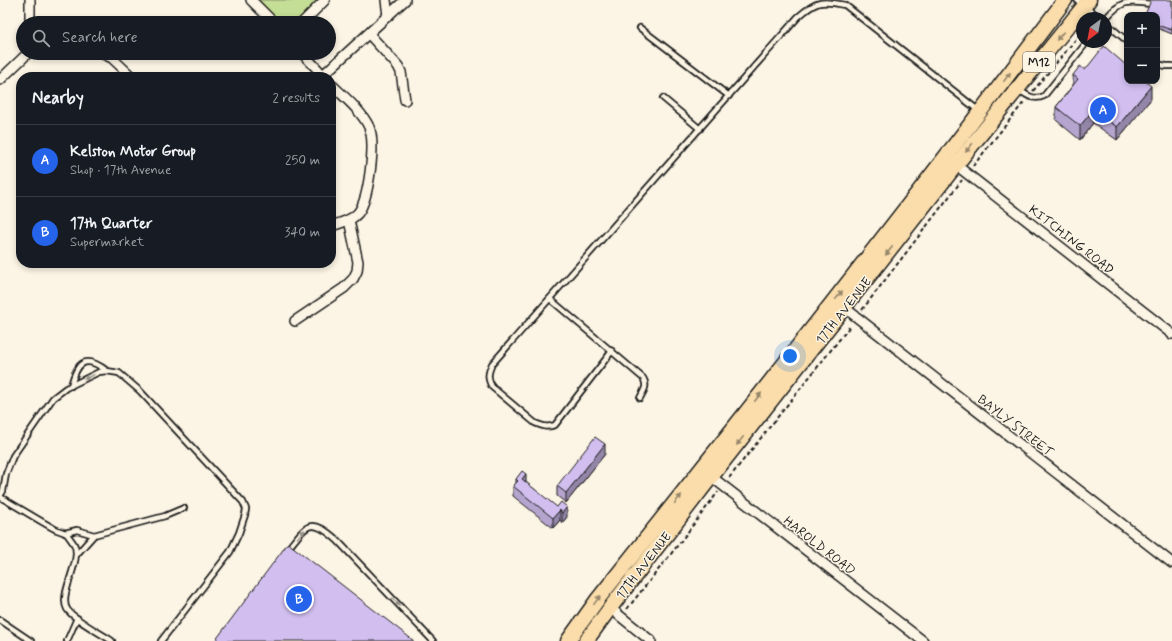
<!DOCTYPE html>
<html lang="en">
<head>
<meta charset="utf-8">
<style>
  body { margin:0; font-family:Mynerve,sans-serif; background:#242831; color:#f1f3f6 }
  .controls { position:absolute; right:12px; top:12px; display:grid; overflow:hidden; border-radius:8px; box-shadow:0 2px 6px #0003 }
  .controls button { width:36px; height:36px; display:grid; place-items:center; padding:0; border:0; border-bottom:1px solid #363941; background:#171b24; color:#f1f3f6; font:20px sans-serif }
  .compass { position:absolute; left:1076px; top:12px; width:36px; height:36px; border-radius:50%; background:#171b24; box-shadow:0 2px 6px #0003; rotate:212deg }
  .you { position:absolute; left:790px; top:356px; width:14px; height:14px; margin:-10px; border:3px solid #fff; border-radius:50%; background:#1a73e8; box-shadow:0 0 0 6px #1a73e833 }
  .badge { display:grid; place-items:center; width:26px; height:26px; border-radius:50%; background:#2563eb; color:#fff; font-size:13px; font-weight:700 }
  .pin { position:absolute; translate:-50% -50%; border:2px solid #fff; box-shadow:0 1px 4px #0006 }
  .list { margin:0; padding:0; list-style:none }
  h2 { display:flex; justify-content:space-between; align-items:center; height:52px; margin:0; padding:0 16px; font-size:17px }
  h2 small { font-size:13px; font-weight:400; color:#9ea1a6 }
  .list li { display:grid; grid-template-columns:26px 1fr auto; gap:12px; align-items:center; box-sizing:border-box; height:72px; padding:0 16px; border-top:1px solid #363941 }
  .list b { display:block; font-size:15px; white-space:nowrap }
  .list p { margin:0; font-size:13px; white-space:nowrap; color:#9ea1a6 }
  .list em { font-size:13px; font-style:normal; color:#9ea1a6 }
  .icon { flex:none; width:22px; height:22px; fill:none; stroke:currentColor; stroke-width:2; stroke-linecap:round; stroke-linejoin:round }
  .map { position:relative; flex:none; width:1172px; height:641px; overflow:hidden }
  .search { position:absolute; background:#171b24; box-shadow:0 2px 6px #0003; left:16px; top:16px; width:320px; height:44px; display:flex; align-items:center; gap:10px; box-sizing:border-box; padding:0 14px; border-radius:22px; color:#9ea1a6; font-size:15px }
  .panel { position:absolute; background:#171b24; box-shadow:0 2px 6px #0003; left:16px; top:72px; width:320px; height:196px; border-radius:16px }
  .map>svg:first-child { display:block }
  .green { fill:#c4de95; stroke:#707d58 }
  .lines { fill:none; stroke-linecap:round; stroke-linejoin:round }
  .service-casing { stroke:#1c1c1c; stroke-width:8 }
  .minor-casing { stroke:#1c1c1c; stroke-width:12 }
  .primary-casing { stroke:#1c1c1c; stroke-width:17 }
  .path { stroke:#1c1c1c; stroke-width:2; stroke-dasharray:4 3; stroke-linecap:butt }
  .service { stroke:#fcf5e5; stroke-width:4.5 }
  .minor { stroke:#fcf5e5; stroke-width:9 }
  .primary { stroke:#faddab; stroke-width:14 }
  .wall { fill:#b5a4ce; stroke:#1c1c1c }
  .shaded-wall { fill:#9386a8; stroke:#1c1c1c }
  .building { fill:#d2bff0; stroke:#1c1c1c }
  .oneway { fill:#96866b }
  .oneway2 { fill:#97938b }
  .labels { text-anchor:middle; stroke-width:3; stroke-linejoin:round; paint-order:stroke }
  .shield { fill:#fcf5e5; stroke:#5f5d58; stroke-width:1 }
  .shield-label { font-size:12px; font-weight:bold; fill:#1c1c1c }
  .street-label { font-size:13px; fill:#1c1c1c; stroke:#fcf5e5 }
</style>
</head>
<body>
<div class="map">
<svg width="1172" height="641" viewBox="0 0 1172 641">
  <rect width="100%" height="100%" fill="#fcf5e5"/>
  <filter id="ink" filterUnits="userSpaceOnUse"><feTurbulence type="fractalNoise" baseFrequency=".025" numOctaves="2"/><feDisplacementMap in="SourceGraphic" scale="8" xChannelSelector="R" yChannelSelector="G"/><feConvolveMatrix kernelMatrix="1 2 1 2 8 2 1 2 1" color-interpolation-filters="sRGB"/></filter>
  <g filter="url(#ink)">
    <!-- green -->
    <polygon class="green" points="258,0 320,0 296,23 280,23"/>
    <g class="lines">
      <defs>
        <g id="service">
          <polyline points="1077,0 1100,18"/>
          <path d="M1106,18C1122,0 1127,1 1150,4"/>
          <polyline points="1106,23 1127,41"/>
          <polyline points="640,28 729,96"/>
          <polyline points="1157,64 1166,66 1172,66"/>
          <path d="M1018,89C1026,95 1034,101 1044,96L1087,42"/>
          <polyline points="663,98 700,129"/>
          <path d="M550,299L643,378C648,386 644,390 640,398"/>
          <path d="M612,351L555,425C547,428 542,426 535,423L492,387C487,378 488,373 492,364L798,17C816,1 821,0 845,5L979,111"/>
          <path d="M71,386C77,362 85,354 107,371"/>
          <polyline points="0,496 3,491 6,474 13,456 53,398 66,388 99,372 107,371 119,373 140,391 243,502 246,509 245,515 239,533 230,552 161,641"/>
          <path d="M0,497C18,507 35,518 53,528C57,531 63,531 67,534C69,537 72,541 74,544C83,560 58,594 67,609C73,619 102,634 112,641"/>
          <polyline points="65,533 77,530 94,535"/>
          <path d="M287,550C307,525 310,516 337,540L433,641"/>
          <polyline points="77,554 94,535 165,516 184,508"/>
          <polyline points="0,620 31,641"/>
          <polyline points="67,641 77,618"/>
        </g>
        <g id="minor">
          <polyline points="251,0 274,23"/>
          <polyline points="386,0 388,16"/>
          <polyline points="30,23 30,0"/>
          <polyline points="302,23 325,0"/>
          <polyline points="369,34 398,66 401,72 405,100"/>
          <polyline points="101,53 112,58 132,77"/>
          <polyline points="302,53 325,77"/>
          <polyline points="323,75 405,0"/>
          <polyline points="0,80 28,53"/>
          <path d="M331,84C344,97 361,110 369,127C376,143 369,199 358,213C351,221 340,223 331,226"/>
          <polyline points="956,165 1172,334"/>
          <polyline points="845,308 1172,563"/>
          <polyline points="295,321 344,288 353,279 357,271 358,262 349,220"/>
          <polyline points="708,474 923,641"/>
          <polyline points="610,608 651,641"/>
        </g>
        <g id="primary">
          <path d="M568,641L598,599C756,401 913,202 1065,0"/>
          <polyline points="586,641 610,608 704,486 956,165 1089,0"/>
        </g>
      </defs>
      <!-- service casing -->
      <use href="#service" class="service-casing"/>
      <!-- minor casing -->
      <use href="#minor" class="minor-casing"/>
      <!-- primary casing -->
      <use href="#primary" class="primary-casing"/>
      <!-- path -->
      <g class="path">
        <polyline points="1033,91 1082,32"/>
        <polyline points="973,166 1024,102"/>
        <polyline points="862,310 962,180"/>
        <polyline points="729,478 851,325"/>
        <polyline points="627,609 678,545 718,492"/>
      </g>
      <!-- service -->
      <use href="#service" class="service"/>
      <!-- minor -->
      <use href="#minor" class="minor"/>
      <!-- primary -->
      <use href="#primary" class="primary"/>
    </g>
    <!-- wall -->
    <g class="wall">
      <polygon points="1172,0 1172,34 1157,28 1157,15"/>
      <polygon points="1085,70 1151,99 1117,140 1093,123 1080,140 1056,120 1056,107 1073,85 1073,75"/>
      <polygon points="605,454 566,503 557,496 557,486"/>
      <polygon points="516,479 526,482 567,517 562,523 560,520 553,528 513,496 513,486 516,483"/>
    </g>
    <!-- shaded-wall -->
    <g class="shaded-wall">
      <polygon points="1151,86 1151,99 1117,140 1117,127"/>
      <polygon points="1093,110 1093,123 1080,140 1080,126"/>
      <polygon points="605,444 605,454 566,503 566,493"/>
      <polygon points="526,474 526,484 522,479"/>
      <polygon points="567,507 567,517 562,523 562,513"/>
      <polygon points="560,510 560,520 553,528 553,518"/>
    </g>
    <!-- building -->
    <g class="building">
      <polygon points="1151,0 1172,0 1172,30 1157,25 1157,15 1145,15"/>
      <polygon points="1104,46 1127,66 1127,81 1145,81 1151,86 1117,127 1093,110 1080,126 1056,107 1078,79 1073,75 1080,66 1085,70"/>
      <polygon points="595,437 605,444 566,493 557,486"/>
      <polygon points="522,471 526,474 522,479 557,507 561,502 567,507 562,513 560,510 553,518 513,486 518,481 516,479"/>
      <polygon points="288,543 414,641 215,641"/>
    </g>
    <!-- one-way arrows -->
    <defs><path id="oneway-solid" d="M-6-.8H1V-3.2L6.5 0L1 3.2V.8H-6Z"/></defs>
    <g class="oneway">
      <use href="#oneway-solid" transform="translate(1060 36) rotate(130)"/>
      <use href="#oneway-solid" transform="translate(1007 77) rotate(-53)"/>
      <use href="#oneway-solid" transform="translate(969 148) rotate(129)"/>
      <use href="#oneway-solid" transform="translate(889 251) rotate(128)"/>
      <use href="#oneway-solid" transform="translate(839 295) rotate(-52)"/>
      <use href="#oneway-solid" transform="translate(758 397) rotate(-52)"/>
      <use href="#oneway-solid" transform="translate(740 441) rotate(128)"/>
      <use href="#oneway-solid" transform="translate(678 499) rotate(-51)"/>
      <use href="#oneway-solid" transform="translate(597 600) rotate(-54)"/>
    </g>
    <g class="oneway2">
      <use href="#oneway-solid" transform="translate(89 377) rotate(154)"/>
      <use href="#oneway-solid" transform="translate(301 534) rotate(-48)"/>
      <use href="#oneway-solid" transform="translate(396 602) rotate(46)"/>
    </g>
  </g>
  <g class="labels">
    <!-- shield labels -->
    <rect class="shield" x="1023" y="52" width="32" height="20" rx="3"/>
    <g class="shield-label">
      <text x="1039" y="66">M12</text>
    </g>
    <!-- street labels -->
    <g class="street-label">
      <text transform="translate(1072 239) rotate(38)" y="5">KITCHING ROAD</text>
      <text transform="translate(843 310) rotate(-52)" y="5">17TH AVENUE</text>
      <text transform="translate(1016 425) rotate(38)" y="5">BAYLY STREET</text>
      <text transform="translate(820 545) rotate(38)" y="5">HAROLD ROAD</text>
      <text transform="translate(643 565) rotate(-52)" y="5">17TH AVENUE</text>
    </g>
  </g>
</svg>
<div class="controls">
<button>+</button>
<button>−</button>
</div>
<svg class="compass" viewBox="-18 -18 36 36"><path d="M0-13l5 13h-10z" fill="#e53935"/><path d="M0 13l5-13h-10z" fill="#9ea1a6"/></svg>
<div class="you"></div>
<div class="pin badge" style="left:1103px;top:110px">A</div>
<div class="pin badge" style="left:299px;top:599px">B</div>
<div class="search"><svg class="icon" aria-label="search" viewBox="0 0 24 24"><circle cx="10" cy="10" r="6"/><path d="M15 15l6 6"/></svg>Search here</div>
<section class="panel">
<h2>Nearby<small>2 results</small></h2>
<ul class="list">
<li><span class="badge">A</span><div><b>Kelston Motor Group</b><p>Shop · 17th Avenue</p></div><em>250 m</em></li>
<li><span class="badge">B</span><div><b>17th Quarter</b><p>Supermarket</p></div><em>340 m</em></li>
</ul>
</section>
</div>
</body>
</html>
